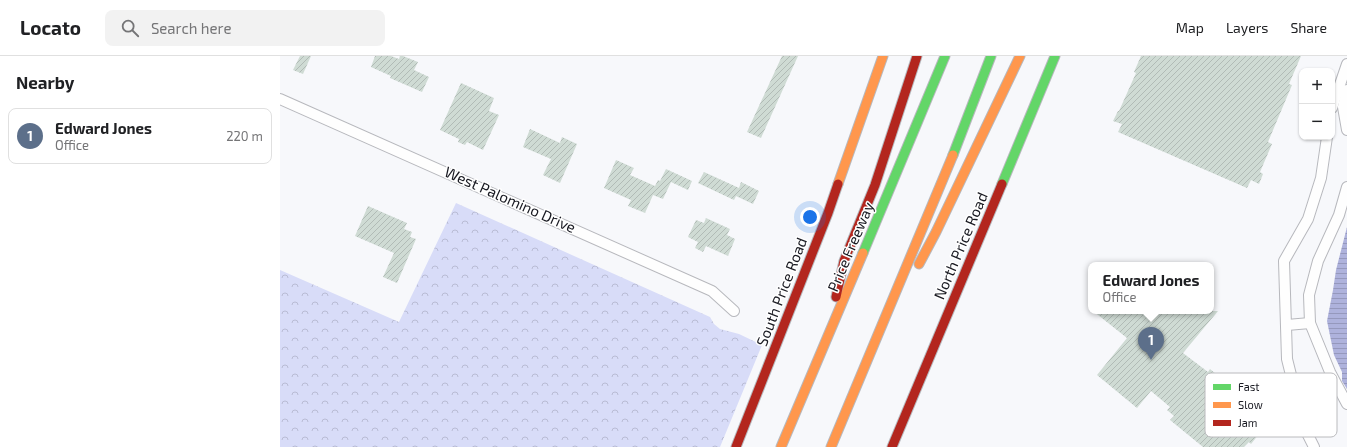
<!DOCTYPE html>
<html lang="en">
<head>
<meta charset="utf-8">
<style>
  body { margin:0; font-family:"Exo 2",sans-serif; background:#f2f2f2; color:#202124 }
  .controls { position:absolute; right:12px; top:12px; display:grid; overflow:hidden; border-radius:8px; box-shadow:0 1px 3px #0004 }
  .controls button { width:36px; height:36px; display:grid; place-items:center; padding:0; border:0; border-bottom:1px solid #e0e0e0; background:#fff; color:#202124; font:20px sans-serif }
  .you { position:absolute; left:530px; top:161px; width:14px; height:14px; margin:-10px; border:3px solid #fff; border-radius:50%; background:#1a73e8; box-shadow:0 0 0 6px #1a73e833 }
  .badge { display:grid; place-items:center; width:26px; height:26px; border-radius:50%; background:#db2777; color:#fff; font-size:13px; font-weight:700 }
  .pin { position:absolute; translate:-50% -33px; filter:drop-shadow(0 1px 2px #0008) }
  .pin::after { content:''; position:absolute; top:21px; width:14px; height:12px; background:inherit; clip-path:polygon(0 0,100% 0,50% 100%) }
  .popup { position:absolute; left:808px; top:206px; width:126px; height:52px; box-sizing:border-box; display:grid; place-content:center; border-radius:8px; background:#fff; filter:drop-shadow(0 1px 3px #0005); font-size:13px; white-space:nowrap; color:#757577 }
  .popup b { font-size:15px; color:#202124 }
  .popup::after { content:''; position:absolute; left:50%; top:100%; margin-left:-8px; border:8px solid transparent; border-top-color:#fff }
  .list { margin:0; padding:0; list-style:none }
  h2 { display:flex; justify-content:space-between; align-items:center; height:52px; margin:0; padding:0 16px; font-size:17px }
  h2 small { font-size:13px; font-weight:400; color:#757577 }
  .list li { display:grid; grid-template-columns:26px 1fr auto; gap:12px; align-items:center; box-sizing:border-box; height:56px; margin:0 8px 8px; padding:0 8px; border:1px solid #e0e0e0; border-radius:8px }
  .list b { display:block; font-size:15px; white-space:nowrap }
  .list p { margin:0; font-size:13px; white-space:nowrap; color:#757577 }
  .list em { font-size:13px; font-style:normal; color:#757577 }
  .icon { flex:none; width:22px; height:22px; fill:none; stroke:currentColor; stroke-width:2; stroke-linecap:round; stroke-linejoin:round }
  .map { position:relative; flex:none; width:1067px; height:391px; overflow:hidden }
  header { display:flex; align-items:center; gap:24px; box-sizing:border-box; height:56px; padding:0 20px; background:#fff; border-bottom:1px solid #e0e0e0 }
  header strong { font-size:19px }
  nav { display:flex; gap:22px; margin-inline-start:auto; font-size:14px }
  .search { width:280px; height:36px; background:#f2f2f2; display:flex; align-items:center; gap:10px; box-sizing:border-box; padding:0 14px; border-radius:8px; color:#757577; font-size:15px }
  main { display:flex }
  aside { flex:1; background:#fff }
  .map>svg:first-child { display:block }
  .forest { fill:url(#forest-crowns) }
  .water { fill:url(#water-rules) }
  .building { fill:url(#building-hatch) }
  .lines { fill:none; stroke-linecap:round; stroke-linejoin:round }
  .street-casing { stroke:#b7b8bd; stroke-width:12 }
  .fast-casing { stroke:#b7b8bd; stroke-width:11 }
  .slow-casing { stroke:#b7b8bd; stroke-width:11 }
  .jam-casing { stroke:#b7b8bd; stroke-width:11 }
  .street { stroke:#fefefe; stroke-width:10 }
  .fast { stroke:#63d668; stroke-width:9 }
  .slow { stroke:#ff974d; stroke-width:9 }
  .jam { stroke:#b3261e; stroke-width:9 }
  .labels { text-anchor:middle; stroke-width:3; stroke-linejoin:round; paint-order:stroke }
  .street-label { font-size:15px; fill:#191a22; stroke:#fff }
  .key { fill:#fff; stroke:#bababd; stroke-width:1 }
  .key-label { font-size:11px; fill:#191a22 }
</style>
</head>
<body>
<header>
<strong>Locato</strong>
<div class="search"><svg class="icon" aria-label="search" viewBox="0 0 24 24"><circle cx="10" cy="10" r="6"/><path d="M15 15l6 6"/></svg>Search here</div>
<nav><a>Map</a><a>Layers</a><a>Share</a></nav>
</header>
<main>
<aside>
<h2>Nearby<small></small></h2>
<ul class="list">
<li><span class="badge" style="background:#5c6f8a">1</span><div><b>Edward Jones</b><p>Office</p></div><em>220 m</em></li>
</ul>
</aside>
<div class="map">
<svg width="1067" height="391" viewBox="0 0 1067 391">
  <defs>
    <pattern id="forest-crowns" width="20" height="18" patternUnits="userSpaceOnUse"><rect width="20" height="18" fill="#d8dcf8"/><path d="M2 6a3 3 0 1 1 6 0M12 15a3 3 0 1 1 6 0" fill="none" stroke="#b9bcd4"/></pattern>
    <pattern id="water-rules" width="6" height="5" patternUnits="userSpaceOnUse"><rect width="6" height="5" fill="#aeb2dc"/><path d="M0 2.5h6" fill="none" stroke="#9598bc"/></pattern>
    <pattern id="building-hatch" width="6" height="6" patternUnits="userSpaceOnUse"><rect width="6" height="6" fill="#cfdbd4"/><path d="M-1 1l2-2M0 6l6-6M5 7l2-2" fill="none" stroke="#b1bbb6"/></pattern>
  </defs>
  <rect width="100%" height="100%" fill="#f7f8fb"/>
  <!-- forest -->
  <polygon class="forest" points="176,147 430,261 434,268 440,273 459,278 482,289 440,391 0,391 0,214 119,266"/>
  <!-- water -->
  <polygon class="water" points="1067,171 1067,333 1062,325 1062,316 1054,299 1047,265 1053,234 1056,214"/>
  <!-- building -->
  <g class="building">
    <polygon points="20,0 31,0 23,18 13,14"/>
    <polygon points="95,0 111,0 119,3 120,0 123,0 138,6 134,14 149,21 142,36 110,22 111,20 91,11"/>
    <polygon points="502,0 518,0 481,82 467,76"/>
    <polygon points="861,0 1021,0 1009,28 1012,29 988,86 992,88 980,116 983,118 979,128 971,124 967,132 838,76 842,68 833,65 838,55 839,55 856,17 854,16"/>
    <polygon points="181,27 214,42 209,55 219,59 203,94 187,86 185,89 178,86 179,83 160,74"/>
    <polygon points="250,73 280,87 282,81 297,88 280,127 263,119 271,103 243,91"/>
    <polygon points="336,104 354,112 350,119 375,130 378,124 380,125 386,113 412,125 408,134 391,126 383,143 373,139 365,157 348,150 351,144 324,132"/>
    <polygon points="424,116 459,132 461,126 479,135 473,148 456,140 454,144 418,127"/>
    <polygon points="88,150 127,167 124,173 132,176 130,181 136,183 117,227 103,221 114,197 75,180"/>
    <polygon points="426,162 450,173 447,179 455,183 448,200 426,190 423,196 415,192 418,186 408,181 416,164 424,167"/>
    <polygon points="813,255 938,255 903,297 928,316 930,313 974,350 962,365 979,378 971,388 969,386 964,391 923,391 890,364 894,360 887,354 890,351 871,335 857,352 817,319 847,282"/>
  </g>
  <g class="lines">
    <defs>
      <g id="street">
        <polyline points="1067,34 1063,51 1067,74"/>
        <polyline points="0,43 432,235 454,255"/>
        <polyline points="1052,52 1067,8"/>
        <polyline points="1067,131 1059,159 1038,205 1029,239 1030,267 1050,316 1067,348"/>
        <polyline points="1007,269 1030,267"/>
        <polyline points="1034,391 1024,371 1007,303 1004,205 1028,163 1041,122 1047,81"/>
      </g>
      <g id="fast">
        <polyline points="673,99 711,0"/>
        <polyline points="722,128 775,0"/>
        <polyline points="583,197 665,0"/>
      </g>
      <g id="slow">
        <polyline points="558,128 603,0"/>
        <polyline points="639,208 656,176 740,0"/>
        <polyline points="501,391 583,197"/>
        <polyline points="551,391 673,99"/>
      </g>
      <g id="jam">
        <polyline points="556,241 564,205 595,129 637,0"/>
        <polyline points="456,391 548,157 558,128"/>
        <polyline points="612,391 722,128"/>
      </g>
    </defs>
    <!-- street casing -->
    <use href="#street" class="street-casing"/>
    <!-- fast casing -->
    <use href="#fast" class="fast-casing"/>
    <!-- slow casing -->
    <use href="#slow" class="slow-casing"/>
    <!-- jam casing -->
    <use href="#jam" class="jam-casing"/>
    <!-- street -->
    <use href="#street" class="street"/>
    <!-- fast -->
    <use href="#fast" class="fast"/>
    <!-- slow -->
    <use href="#slow" class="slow"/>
    <!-- jam -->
    <use href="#jam" class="jam"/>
  </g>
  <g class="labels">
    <!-- street labels -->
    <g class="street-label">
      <text transform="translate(230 144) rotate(24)" y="5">West Palomino Drive</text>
      <text transform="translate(681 190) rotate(-67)" y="5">North Price Road</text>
      <text transform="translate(571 191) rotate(-67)" y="5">Price Freeway</text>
      <text transform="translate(502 236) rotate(-69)" y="5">South Price Road</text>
    </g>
  </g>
  <!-- legend -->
  <rect x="925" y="317" width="132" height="64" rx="6" class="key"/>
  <rect x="933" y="328" width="18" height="6" fill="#63d668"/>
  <rect x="933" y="346" width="18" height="6" fill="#ff974d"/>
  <rect x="933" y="364" width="18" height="6" fill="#b3261e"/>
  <g class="key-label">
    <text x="958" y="335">Fast</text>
    <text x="958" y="353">Slow</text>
    <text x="958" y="371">Jam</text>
  </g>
</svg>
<div class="controls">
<button>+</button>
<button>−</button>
</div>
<div class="you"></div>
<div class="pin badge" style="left:871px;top:304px;background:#5c6f8a">1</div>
<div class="popup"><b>Edward Jones</b>Office</div>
</div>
</main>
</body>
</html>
